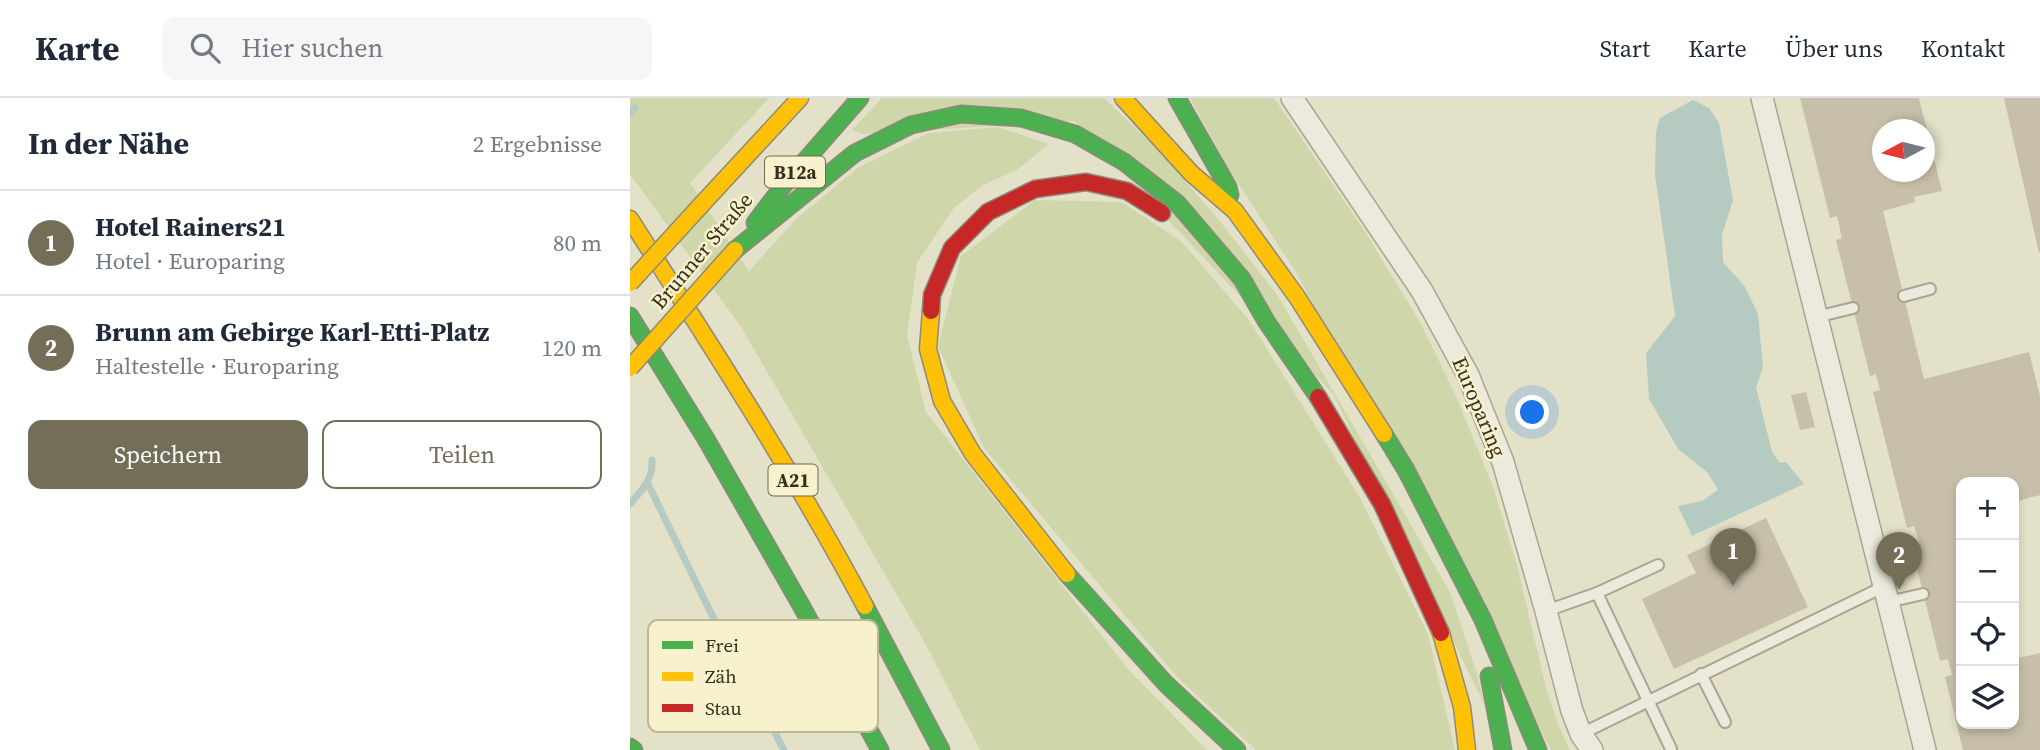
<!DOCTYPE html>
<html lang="de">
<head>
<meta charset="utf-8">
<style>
  body { margin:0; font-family:"Source Serif 4",serif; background:#f6f6f7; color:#1f2937 }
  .controls { position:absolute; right:21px; bottom:21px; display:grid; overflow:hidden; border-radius:14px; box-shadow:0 4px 10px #0003 }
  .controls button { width:63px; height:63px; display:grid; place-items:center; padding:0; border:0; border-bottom:2px solid #e0e1e3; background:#fff; color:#1f2937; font:35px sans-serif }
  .compass { position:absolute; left:1242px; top:21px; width:63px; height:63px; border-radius:50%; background:#fff; box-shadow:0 4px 10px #0003; rotate:263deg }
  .you { position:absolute; left:903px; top:315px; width:24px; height:24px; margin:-18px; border:5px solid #fff; border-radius:50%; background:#1a73e8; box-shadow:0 0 0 10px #1a73e833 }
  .badge { display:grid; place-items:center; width:46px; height:46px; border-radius:50%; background:#746d58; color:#fff; font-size:23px; font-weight:700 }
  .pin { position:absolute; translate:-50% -58px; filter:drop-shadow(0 2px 4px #0008) }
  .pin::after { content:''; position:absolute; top:37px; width:24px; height:21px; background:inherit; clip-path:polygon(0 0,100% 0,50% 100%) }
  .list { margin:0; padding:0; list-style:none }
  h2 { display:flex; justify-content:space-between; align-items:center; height:91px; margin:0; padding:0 28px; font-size:30px }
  h2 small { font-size:23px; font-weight:400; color:#747a83 }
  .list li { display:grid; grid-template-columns:46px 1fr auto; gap:21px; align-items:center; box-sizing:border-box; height:105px; padding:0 28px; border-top:2px solid #e0e1e3 }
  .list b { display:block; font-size:26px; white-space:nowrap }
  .list p { margin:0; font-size:23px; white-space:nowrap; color:#747a83 }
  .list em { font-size:23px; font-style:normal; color:#747a83 }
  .actions { display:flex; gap:14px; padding:21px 28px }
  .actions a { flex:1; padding:16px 0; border:2px solid #746d58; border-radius:14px; text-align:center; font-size:24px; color:#746d58 }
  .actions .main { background:#746d58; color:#fff }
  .icon { flex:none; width:38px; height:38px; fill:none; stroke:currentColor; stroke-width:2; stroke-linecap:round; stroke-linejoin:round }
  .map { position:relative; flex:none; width:1410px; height:652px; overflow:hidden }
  header { display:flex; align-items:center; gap:42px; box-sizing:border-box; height:98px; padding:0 35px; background:#fff; border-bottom:2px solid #e0e1e3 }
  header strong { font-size:33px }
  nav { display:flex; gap:38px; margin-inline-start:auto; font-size:24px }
  .search { width:490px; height:63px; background:#f6f6f7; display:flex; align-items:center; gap:18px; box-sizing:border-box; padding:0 24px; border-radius:14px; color:#747a83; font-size:26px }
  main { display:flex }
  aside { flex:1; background:#fff }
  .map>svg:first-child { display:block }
  .green { fill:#cfd7aa }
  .water { fill:#b5cbc1 }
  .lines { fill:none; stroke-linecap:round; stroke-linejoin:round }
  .stream { stroke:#b5cbc1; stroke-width:7 }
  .building { fill:#c8bfaa; fill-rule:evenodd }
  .lane-casing { stroke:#a9a493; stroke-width:14 }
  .street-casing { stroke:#a9a493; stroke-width:24 }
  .fast-casing { stroke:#8e8a79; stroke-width:19 }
  .slow-casing { stroke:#8e8a79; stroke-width:19 }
  .jam-casing { stroke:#8e8a79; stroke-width:19 }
  .lane { stroke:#eceadc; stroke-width:10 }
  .street { stroke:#eceadc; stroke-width:21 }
  .fast { stroke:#4caf50; stroke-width:16 }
  .slow { stroke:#ffc107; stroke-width:16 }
  .jam { stroke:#c62828; stroke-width:16 }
  .slow-bridge-casing { stroke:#8e8a79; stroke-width:19; stroke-linecap:butt }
  .slow-bridge { stroke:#ffc107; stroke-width:16 }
  .labels { text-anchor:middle; stroke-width:5; stroke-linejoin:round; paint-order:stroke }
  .shield { fill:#f7f2cd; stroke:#716950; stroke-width:2 }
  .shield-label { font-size:19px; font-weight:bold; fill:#372e1b }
  .street-label { font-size:21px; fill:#372e1b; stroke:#f7f2cd }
  .key { fill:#f7f2cd; stroke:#bdb798; stroke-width:2 }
  .key-label { font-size:19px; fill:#372e1b }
</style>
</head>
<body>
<header>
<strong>Karte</strong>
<div class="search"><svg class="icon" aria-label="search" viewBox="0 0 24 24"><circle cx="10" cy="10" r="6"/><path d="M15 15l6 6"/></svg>Hier suchen</div>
<nav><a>Start</a><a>Karte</a><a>Über uns</a><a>Kontakt</a></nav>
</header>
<main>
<aside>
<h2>In der Nähe<small>2 Ergebnisse</small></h2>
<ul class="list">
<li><span class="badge">1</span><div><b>Hotel Rainers21</b><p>Hotel · Europaring</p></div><em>80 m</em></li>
<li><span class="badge">2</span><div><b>Brunn am Gebirge Karl-Etti-Platz</b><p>Haltestelle · Europaring</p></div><em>120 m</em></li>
</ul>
<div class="actions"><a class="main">Speichern</a><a>Teilen</a></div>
</aside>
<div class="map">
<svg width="1410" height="652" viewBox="0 0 1410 652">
  <rect width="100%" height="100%" fill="#e4e1c9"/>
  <!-- green -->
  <g class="green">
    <polygon points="0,0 139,0 60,85 119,173 166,121 229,69 299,35 368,29 419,46 387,72 353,87 324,110 287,165 277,237 296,314 498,571 577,652 350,652 296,547 111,229 0,76"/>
    <polygon points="252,0 474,0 527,51 585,117 648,198 820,494 846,573 855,608 703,296 444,23 233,36 222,32"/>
    <polygon points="560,0 644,0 734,132 791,226 826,298 863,389 887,467 916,590 928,626 940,652 921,652 665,173 597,68"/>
    <polygon points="405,102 492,104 552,144 619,222 729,398 798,536 825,652 626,652 546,578 354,350 308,248 331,158"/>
  </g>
  <!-- water -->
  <polygon class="water" points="1063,2 1079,10 1089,25 1103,102 1092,137 1093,164 1115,189 1128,216 1133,270 1126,289 1142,354 1150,365 1156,364 1174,386 1062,438 1048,408 1072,403 1088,392 1078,375 1048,351 1019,301 1016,255 1045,218 1025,77 1026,34 1030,20"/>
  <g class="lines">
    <!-- stream -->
    <g class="stream">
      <polyline points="0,15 5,10"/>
      <polyline points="18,386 79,511 154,652"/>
      <path d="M0,406C12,392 23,382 22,362"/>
    </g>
  </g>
  <!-- building -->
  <g class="building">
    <path d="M1170,0H1289L1312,93L1284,99L1285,104L1253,113L1294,281L1399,254L1410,298V397L1384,404V384H1331V417L1329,418L1331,427V626H1384V561L1410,555V652H1333L1315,579L1322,577L1318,561L1310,563L1281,446L1289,444L1284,428L1277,430L1243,294L1250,292L1246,276L1240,278L1206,142L1212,140L1207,118L1200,120ZM1252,32H1294V74H1252Z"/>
    <polygon points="1374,0 1410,0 1410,154 1409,155"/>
    <polygon points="1176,294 1185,329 1170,332 1161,297"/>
    <polygon points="1136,420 1178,509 1044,571 1012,501 1066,475 1057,457"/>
  </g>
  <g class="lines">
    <defs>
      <g id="lane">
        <polyline points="1274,198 1300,191"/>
        <polyline points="1186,219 1223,210"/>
        <polyline points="1028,467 967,495 1041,651"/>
        <polyline points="1258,504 1293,496"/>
        <polyline points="916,513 967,495"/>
        <polyline points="1071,576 1095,624"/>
        <polyline points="951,636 1253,489"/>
      </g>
      <g id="street">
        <polyline points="662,0 792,193 838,277 873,364 916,513 942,613 951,636 962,652"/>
        <polyline points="1132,0 1295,652"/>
      </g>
      <g id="fast">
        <polyline points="547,0 598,89 600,97"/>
        <polyline points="125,125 153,88 230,0"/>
        <polyline points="105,152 225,55 281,27 331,16 391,20 445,36 494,64 547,105 612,181 636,223 688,299"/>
        <polyline points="0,218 76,341 172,509 250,652"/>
        <polyline points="754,336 776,372 853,522 908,652"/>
        <polyline points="437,476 536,586 607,652"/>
        <polyline points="235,508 311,652"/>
        <polyline points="859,578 873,652"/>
        <polyline points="0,649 4,652"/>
      </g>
      <g id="slow">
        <polyline points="493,0 561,75 605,113 667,199 754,336"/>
        <polyline points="73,105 170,0"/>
        <path d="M0,121C81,248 164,375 235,508"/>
        <polyline points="301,213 298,251 312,303 343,356 437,476"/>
        <polyline points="811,535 832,609 837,652"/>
      </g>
      <g id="jam">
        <polyline points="301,213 302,197 322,150 358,114 405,91 456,84 497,93 532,115"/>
        <polyline points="688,299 752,406 811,535"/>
      </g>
    </defs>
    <!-- lane casing -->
    <use href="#lane" class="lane-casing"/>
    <!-- street casing -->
    <use href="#street" class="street-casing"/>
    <!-- fast casing -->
    <use href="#fast" class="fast-casing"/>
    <!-- slow casing -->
    <use href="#slow" class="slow-casing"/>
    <!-- jam casing -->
    <use href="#jam" class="jam-casing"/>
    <!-- lane -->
    <use href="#lane" class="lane"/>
    <!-- street -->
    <use href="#street" class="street"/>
    <!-- fast -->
    <use href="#fast" class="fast"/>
    <!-- slow -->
    <use href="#slow" class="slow"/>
    <!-- jam -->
    <use href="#jam" class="jam"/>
    <defs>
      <g id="slow-bridge">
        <polyline points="0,185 73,105"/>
        <polyline points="0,270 105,152"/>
      </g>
    </defs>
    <!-- slow-bridge casing -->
    <use href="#slow-bridge" class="slow-bridge-casing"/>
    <!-- slow-bridge -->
    <use href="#slow-bridge" class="slow-bridge"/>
  </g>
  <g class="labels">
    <!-- shield labels -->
    <g class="shield">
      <rect x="135" y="58.5" width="60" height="31" rx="5"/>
      <rect x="138.5" y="366.5" width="49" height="31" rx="5"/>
    </g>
    <g class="shield-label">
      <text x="165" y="81">B12a</text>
      <text x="163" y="389">A21</text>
    </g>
    <!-- street labels -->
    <g class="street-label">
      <text transform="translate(72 153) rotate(-50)" y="7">Brunner Straße</text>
      <text transform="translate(849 309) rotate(67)" y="7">Europaring</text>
    </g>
  </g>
  <!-- legend -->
  <rect x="18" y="522" width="230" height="112" rx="10" class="key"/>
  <rect x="32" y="543" width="31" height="8" fill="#4caf50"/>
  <rect x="32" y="574" width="31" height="9" fill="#ffc107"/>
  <rect x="32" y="606" width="31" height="8" fill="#c62828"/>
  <g class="key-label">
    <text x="75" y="554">Frei</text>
    <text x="75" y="585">Zäh</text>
    <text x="75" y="617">Stau</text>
  </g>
</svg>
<div class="controls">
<button>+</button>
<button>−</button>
<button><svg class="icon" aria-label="locate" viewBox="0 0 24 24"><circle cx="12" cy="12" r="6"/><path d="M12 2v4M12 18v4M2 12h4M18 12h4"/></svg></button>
<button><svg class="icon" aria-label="layers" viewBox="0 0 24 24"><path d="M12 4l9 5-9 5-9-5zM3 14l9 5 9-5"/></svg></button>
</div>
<svg class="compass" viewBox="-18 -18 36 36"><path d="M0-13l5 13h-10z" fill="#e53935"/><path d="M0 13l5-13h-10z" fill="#747a83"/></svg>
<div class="you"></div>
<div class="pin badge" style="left:1103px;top:488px">1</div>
<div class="pin badge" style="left:1269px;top:492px">2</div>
</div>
</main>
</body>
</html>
